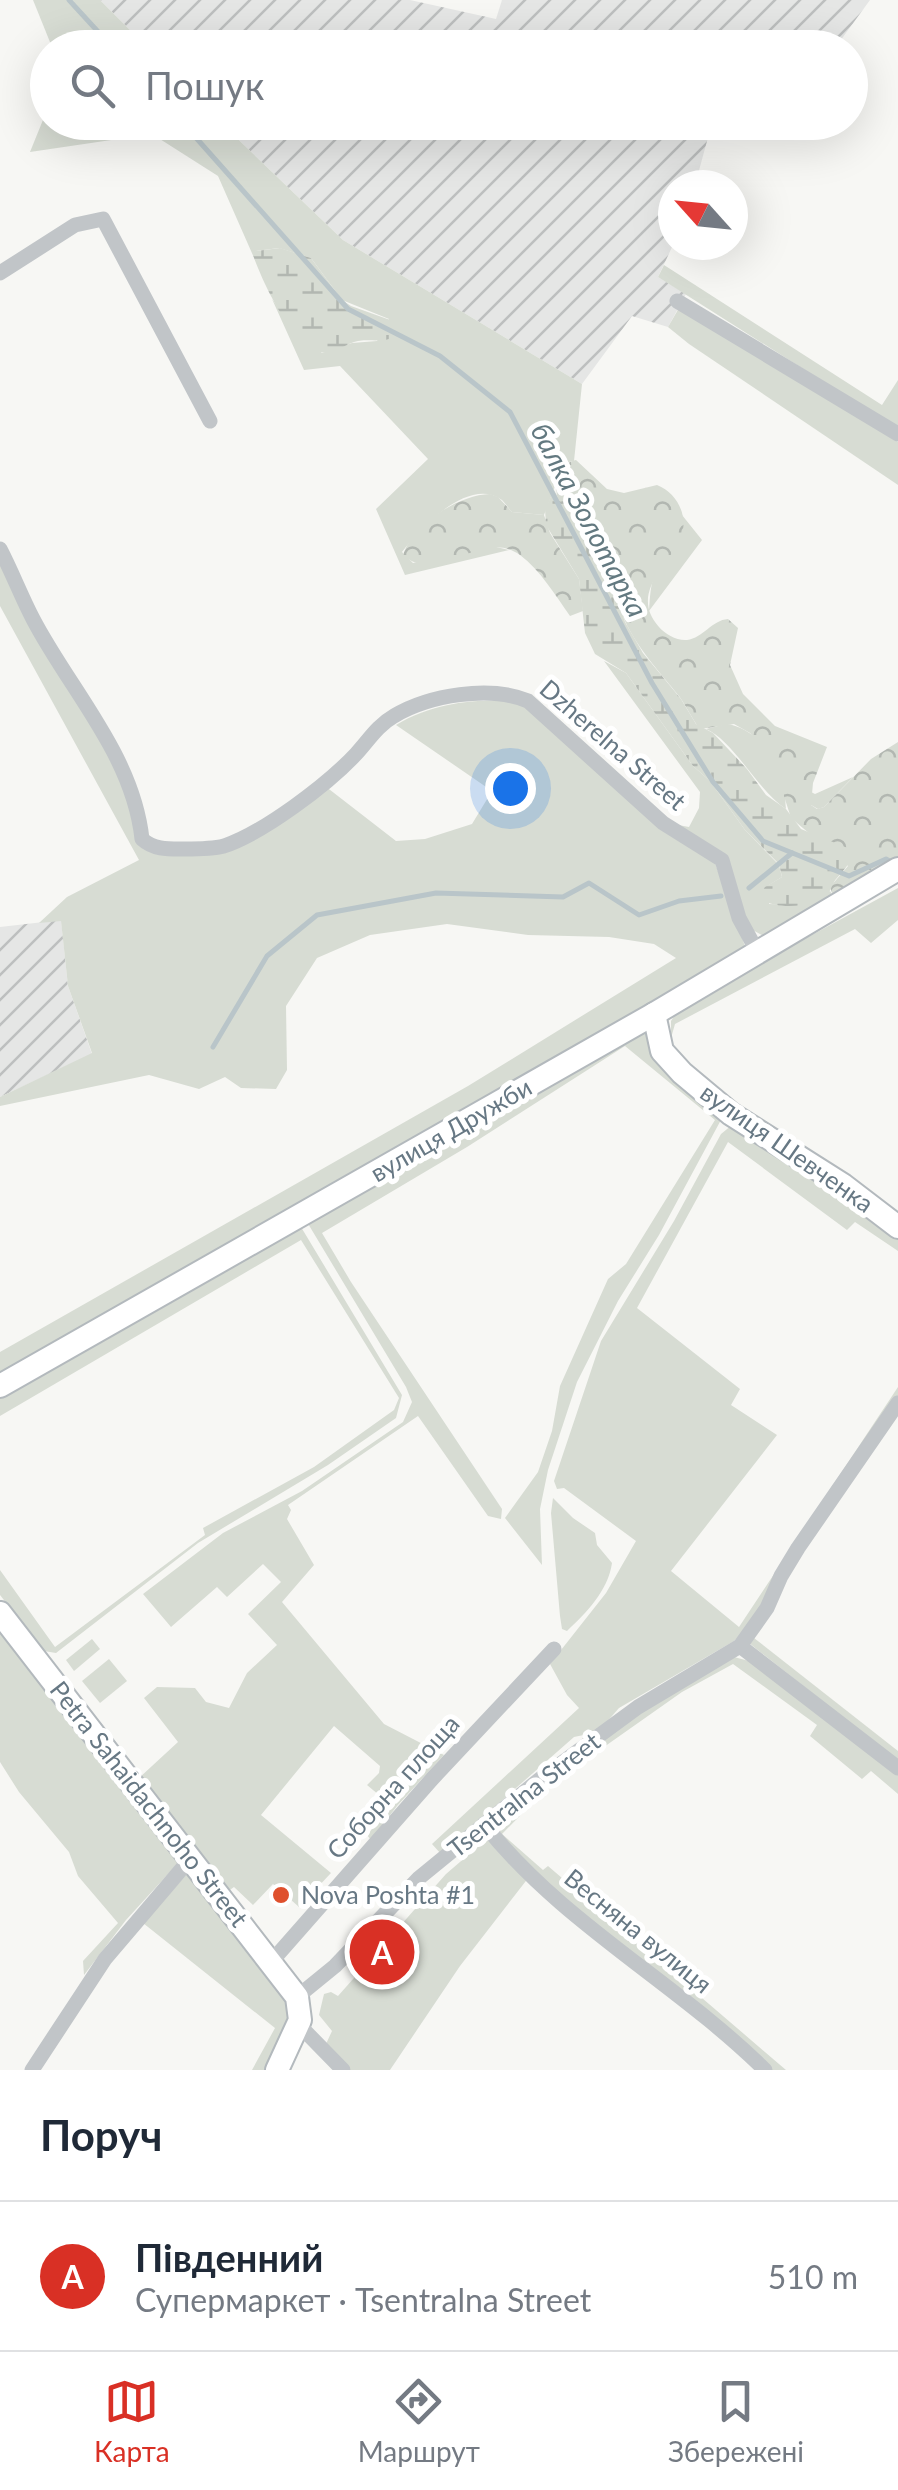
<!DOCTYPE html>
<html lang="uk">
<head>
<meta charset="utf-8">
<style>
  body { margin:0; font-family:Lato,sans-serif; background:#f2f2f3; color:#1f2937 }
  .compass { position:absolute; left:658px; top:170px; width:90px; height:90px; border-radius:50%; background:#fff; box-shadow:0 10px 40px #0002; rotate:297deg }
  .you { position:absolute; left:510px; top:788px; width:35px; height:35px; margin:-25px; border:8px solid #fff; border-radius:50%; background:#1a73e8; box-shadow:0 0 0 15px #1a73e833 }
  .badge { display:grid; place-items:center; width:65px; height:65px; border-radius:50%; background:#d93025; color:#fff; font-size:32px; font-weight:700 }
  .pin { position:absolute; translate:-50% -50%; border:5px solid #fff; box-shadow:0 2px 10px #0006 }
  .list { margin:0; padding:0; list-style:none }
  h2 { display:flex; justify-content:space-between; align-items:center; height:130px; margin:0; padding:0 40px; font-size:42px }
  h2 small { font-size:32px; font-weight:400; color:#747a83 }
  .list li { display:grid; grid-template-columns:65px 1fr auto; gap:30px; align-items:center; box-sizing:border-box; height:150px; padding:0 40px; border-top:2px solid #e0e1e3 }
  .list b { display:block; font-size:38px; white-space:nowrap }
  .list p { margin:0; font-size:32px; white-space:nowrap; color:#747a83 }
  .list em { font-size:32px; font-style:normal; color:#747a83 }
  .icon { flex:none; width:55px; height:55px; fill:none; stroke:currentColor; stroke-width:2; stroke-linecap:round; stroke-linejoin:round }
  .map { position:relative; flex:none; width:898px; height:2070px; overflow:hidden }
  .search { position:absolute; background:#fff; box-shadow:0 10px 40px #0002; left:30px; right:30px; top:30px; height:110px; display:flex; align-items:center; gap:25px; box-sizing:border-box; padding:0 35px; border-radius:55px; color:#747a83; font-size:38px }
  .sheet { height:280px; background:#fff }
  nav { display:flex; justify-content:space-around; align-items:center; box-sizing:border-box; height:140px; border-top:2px solid #e0e1e3; background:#fff; font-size:28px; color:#747a83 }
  nav a { display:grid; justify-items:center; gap:5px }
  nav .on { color:#d93025 }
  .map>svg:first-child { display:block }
  .industrial { fill:url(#industrial-furrows) }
  .grass { fill:#d7dcd3 }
  .forest { fill:url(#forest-crowns) }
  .wetland { fill:url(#wetland-marsh) }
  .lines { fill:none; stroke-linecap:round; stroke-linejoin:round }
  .stream { stroke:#b9c5c9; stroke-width:5 }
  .secondary-casing { stroke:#b3b9bd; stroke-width:26 }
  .street { stroke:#c1c5c8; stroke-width:15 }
  .secondary { stroke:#fff; stroke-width:22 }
  .poi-dot { fill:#df502d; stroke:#fff; stroke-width:4 }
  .labels { text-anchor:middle; stroke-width:10; stroke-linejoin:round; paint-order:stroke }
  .street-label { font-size:25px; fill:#677884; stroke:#fff }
  .poi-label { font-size:25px; fill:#677884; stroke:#fff; text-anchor:start }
  .water-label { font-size:28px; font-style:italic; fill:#637980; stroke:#fff }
</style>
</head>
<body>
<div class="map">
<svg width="898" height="2070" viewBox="0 0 898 2070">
  <defs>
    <pattern id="industrial-furrows" width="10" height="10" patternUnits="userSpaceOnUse" patternTransform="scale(2.5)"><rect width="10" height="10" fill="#e5e6e5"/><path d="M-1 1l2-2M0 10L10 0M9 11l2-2" fill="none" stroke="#bdbfbf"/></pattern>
    <pattern id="forest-crowns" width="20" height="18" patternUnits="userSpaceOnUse" patternTransform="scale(2.5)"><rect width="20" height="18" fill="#d7dcd3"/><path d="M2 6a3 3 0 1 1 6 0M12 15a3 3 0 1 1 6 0" fill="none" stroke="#b2b7b1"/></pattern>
    <pattern id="wetland-marsh" width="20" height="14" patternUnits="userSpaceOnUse" patternTransform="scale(2.5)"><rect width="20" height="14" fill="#d7dcd3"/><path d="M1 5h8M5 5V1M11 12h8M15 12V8" fill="none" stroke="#b2b7b1"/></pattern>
  </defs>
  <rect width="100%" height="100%" fill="#f7f7f4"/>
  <!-- industrial -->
  <g class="industrial">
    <polygon points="100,0 410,0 496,19 502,0 870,0 835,48 147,47"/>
    <polygon points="221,123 712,123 695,185 673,185 673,245 658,277 686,294 668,327 632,316 582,384 343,240"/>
    <polygon points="61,920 68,986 92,1054 0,1097 0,927"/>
  </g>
  <!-- grass -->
  <g class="grass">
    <polygon points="33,0 100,0 147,47 52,47"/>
    <path d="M47,110L48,122L221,123L343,240L582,384L574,461L569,462L557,481L544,515L512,512C509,509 506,504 502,500C469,476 420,528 402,552L413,563L492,546L509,550L405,575L376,509L428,459L340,366L304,370L272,299L297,333L322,353L352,343L377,341L389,319L342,300L311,258L279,248L256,251L255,260L218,176L152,134L30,152Z"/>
    <polygon points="664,265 882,405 898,380 898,429 658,277"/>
    <polygon points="679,308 898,442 898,485 689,344 668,327"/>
    <path d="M682,515L702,540L649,611C650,599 650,583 656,572C669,550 685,542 682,515Z"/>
    <path d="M0,559L123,781L138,840L206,852L325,786L396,841L425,839L472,824L492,791L396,725C436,701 476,699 522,701L714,860L746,949L0,1378V1352L468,1086L676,958L654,944L609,937L528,935L447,924L370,935L317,958L286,1006L287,1070L276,1089L241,1088L225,1077L199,1089L149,1075L0,1106V1097L92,1053L68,986L61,921L39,923L67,897L139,860L0,606Z"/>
    <polygon points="604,661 626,673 693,766 710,781 745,830 779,865 782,877 769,885 769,904 796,905 830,891 833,896 769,939 749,928 725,858 673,824 689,827 699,808 700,792"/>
    <path d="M726,724C746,725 774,750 783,768C788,780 784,797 786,809C757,790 734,741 706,729Z"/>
    <polygon points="853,777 824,807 818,809 811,805 811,792 815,794"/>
    <polygon points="898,888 898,920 871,943 855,929 675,1024 671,1038 671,1021 680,1007"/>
    <polygon points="641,1031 647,1035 650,1045 722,1118 659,1235 618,1301 577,1382 548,1470 540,1509 542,1565 505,1518 538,1472 552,1431 560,1386 608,1279 626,1264 715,1120 625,1046 467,1147 322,1233 351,1282 502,1509 501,1519 488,1516 418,1416 288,1505 291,1510 287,1519 314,1565 282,1602 384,1724 444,1755 397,1806 371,1840 367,1835 391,1805 367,1785 379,1773 380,1766 334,1726 261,1815 331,1873 299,1907 273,1884 253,1905 234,1887 227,1892 139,1778 178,1742 144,1698 157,1687 195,1688 206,1702 229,1708 247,1673 277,1645 248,1614 281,1582 263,1564 227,1597 217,1587 171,1627 143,1594 223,1533 302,1491 403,1422 412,1402 406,1387 307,1222"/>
    <polygon points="732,1125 852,1200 898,1237 898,1251 855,1222 847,1230 728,1142 637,1308 740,1389 731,1405 777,1435 671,1571 739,1627 898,1387 898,1397 750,1628 734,1641 619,1708 598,1732 574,1737 441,1854 432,1844 579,1708 567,1695 550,1664 606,1593 636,1541 564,1488 557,1489 554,1481 601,1341 674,1221 721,1134"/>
    <polygon points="301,1227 402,1395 396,1418 328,1465 198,1543 56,1653 44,1651 0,1595 0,1570 55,1647 205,1535 203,1528 314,1467 394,1410 399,1398 301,1240 0,1416 0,1396"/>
    <path d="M553,1498L573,1518L595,1533L597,1545L612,1563C608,1591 586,1613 567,1631L562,1629L560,1616L551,1513Z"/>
    <polygon points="0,1627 178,1858 178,1863 126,1920 84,1975 83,1961 118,1923 78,1876 69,1852 19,1792 0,1762"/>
    <polygon points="754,1638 898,1751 898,1761 749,1643"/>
    <polygon points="92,1639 100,1649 74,1671 66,1660"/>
    <path d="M734,1657L749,1661L898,1775V1794L871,1771L862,1779L810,1736L817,1725L733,1664L682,1692L550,1785L502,1834L543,1870L548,1866L786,2070H772L513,1855L499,1830C508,1814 523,1803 536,1791C597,1737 664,1697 734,1657Z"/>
    <polygon points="109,1659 127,1681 100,1703 82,1681"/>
    <polygon points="489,1837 529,1877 460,1966 390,2070 349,2070 326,2044 332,2031 319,2015 324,1994 331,1992 338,1996 446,1874"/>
    <polygon points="187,1874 269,1973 292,2010 268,2070 252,2070 275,2028 143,1923"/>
  </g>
  <!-- forest -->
  <g class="forest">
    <path d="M576,460L607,489L624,493L657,485C680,494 691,522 678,544C663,569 631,596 659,627C665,634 677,641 687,640C703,638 712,620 728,619L738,628L730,665L743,694L775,726L827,747L813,783L811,805L817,809L824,807L871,759L898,742V860L833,896L830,887L848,866L791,818L784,796L783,769L750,733L734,724L700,729C692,719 687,707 679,696C658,670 635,646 622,614C615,597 621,574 613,561C596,535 542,512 560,475C564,466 567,462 576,460Z"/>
    <path d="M490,494L498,497L512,512L544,515L550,533L579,579L583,611L570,616C555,595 541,571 520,555C481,527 439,587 403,555C413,525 457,495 490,494Z"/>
  </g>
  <!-- wetland -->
  <g class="wetland">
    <path d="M280,248L311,258L342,300L351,306L393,321L398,325L397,336C384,343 372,339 358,341C346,343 333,356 320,352C291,344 262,281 253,255L256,251Z"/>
    <path d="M554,490L568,516L614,562L618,574L616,595L625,622L643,653L681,699L696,724L713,733L747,769L766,795L786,809L801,829L850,849C852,864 846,867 837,878C833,882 832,888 829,892C813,909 776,910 758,898L765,887L782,877L779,864L745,830L710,781L693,766L626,673L595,654L585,633L579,579L546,525L545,509Z"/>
  </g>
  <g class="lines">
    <!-- stream -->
    <g class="stream">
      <polyline points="69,0 113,48"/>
      <polyline points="182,122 348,309 440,356 510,412 652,683 713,782 763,841 849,876 886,859 895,864"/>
      <polyline points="749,888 792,853"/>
      <polyline points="213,1047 267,956 317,915 436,893 563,897 589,883 639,915 679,901 721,896"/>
    </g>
    <defs>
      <g id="secondary">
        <polyline points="654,1014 662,1051 682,1073 731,1114 843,1185 898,1227"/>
        <polyline points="0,1386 654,1014 898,869"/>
        <polyline points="0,1613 297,1997 300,2020 277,2070"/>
      </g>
    </defs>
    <!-- secondary casing -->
    <use href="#secondary" class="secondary-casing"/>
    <!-- street -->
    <g class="street">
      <polyline points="0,273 75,225 103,219 210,421"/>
      <polyline points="677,301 898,434"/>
      <path d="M0,549C12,572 21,596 33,619C70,690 133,755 142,839C154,850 169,849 185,849C198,849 212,849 224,846C263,833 327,785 356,754C368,741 378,725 394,716C429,695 490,685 528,701L663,823L722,860L739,918L758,953"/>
      <polyline points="740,1646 898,1768"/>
      <path d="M484,1824C562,1923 677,1983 765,2070"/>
      <polyline points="272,1961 432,1779 554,1649"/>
      <polyline points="297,1997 335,1966 419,1878 540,1779 638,1707 740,1646 767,1608 781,1576 798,1548 898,1403"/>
      <polyline points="299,2025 343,2070"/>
      <polyline points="32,2070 105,1959 191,1858"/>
    </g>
    <!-- secondary -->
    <use href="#secondary" class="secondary"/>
  </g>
  <!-- markers -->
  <circle class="poi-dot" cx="281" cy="1895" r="10"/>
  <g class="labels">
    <!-- street labels -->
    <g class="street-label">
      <text transform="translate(613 745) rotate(41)" y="9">Dzherelna Street</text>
      <text transform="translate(451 1130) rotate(-30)" y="9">вулиця Дружби</text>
      <text transform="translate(787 1148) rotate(35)" y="9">вулиця Шевченка</text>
      <text transform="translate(393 1787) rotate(-48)" y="9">Соборна площа</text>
      <text transform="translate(524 1795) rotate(-38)" y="9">Tsentralna Street</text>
      <text transform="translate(149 1804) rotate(52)" y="9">Petra Sahaidachnoho Street</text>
      <text transform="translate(638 1931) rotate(39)" y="9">Весняна вулиця</text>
    </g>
    <!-- poi labels -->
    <g class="poi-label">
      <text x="301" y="1904">Nova Poshta #1</text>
    </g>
    <!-- water labels -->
    <g class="water-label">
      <text transform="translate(589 520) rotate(62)" y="10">балка Золотарка</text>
    </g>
  </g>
</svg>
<svg class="compass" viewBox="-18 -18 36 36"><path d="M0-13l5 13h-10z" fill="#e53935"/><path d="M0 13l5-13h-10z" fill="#747a83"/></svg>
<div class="you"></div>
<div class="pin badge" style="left:382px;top:1952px">A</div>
<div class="search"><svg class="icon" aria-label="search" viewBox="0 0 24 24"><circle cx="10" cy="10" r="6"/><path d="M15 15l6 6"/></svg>Пошук</div>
</div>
<section class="sheet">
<h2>Поруч<small></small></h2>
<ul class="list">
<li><span class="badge">A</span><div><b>Південний</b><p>Супермаркет · Tsentralna Street</p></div><em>510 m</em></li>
</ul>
</section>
<nav>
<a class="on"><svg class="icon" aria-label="map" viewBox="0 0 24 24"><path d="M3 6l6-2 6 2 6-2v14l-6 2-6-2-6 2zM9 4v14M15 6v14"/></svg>Карта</a>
<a><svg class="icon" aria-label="directions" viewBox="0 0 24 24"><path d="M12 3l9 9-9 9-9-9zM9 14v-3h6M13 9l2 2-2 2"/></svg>Маршрут</a>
<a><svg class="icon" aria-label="saved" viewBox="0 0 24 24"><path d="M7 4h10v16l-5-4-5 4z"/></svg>Збережені</a>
</nav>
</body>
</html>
